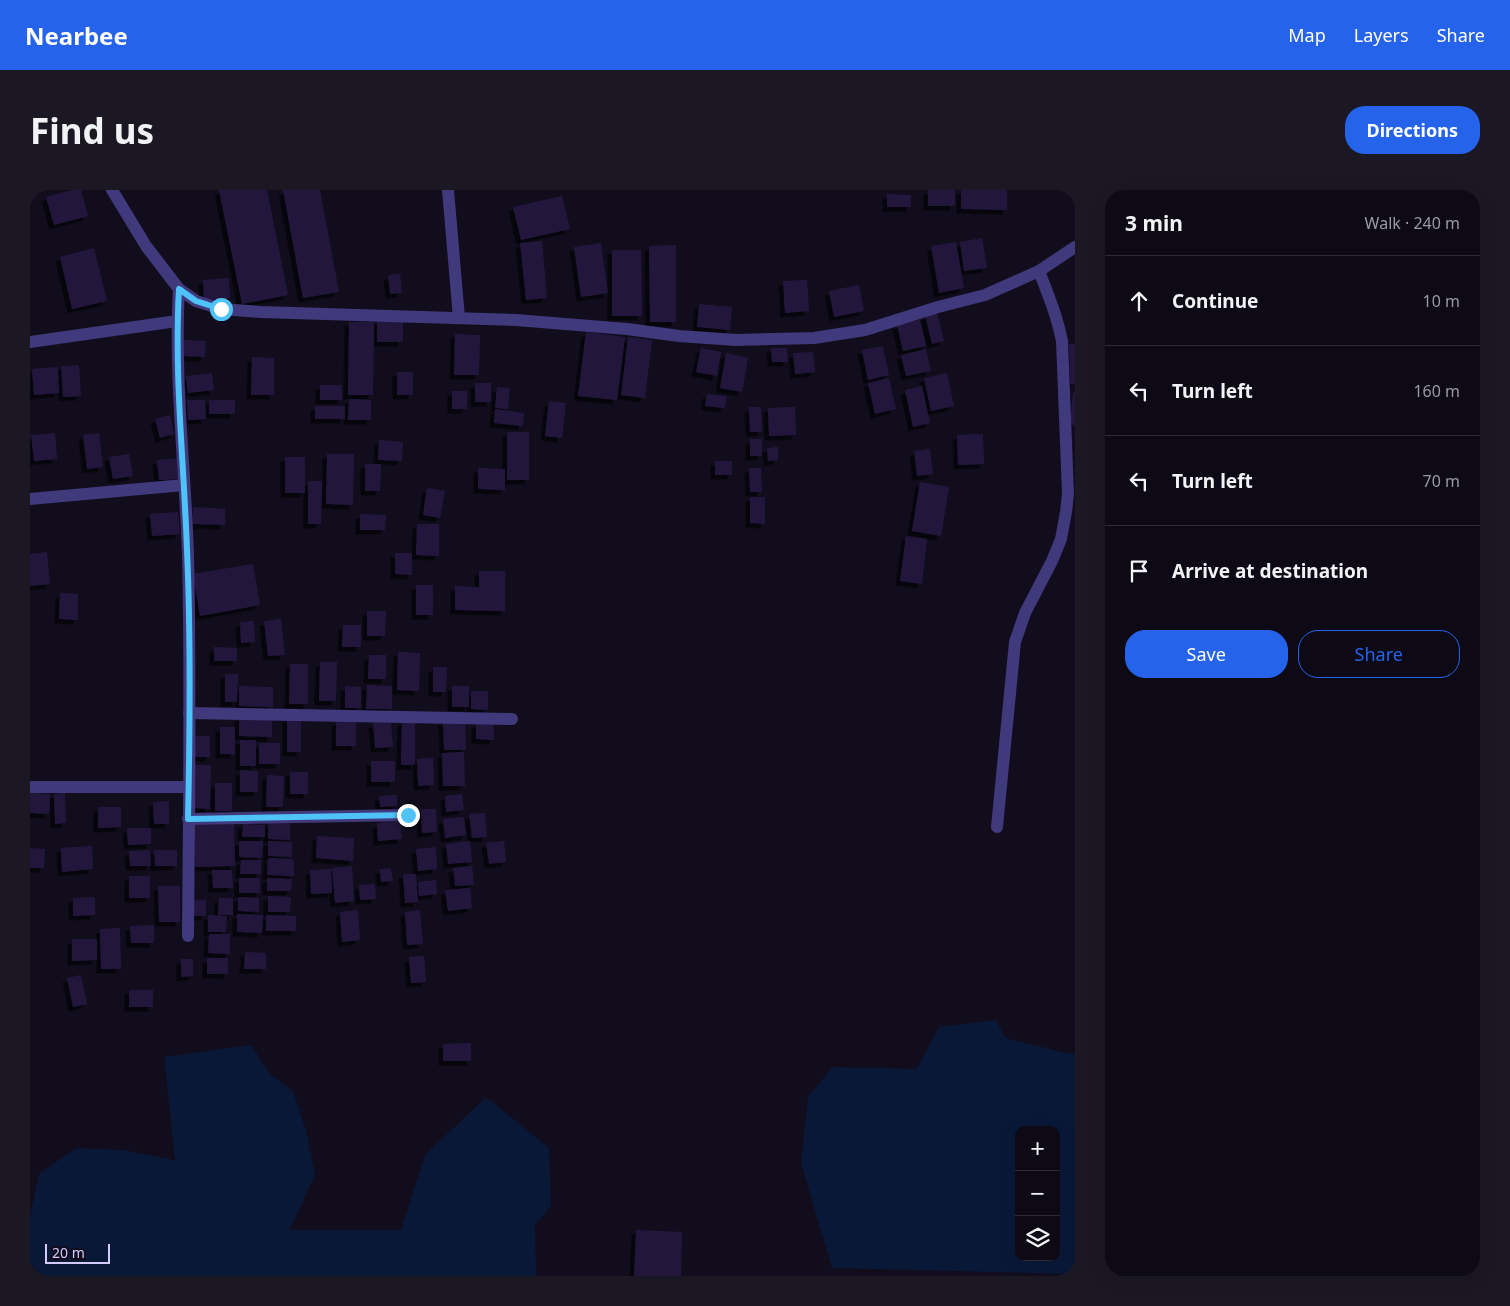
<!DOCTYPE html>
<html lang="en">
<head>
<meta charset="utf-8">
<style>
  body { margin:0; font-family:"Noto Sans",sans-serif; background:#1b1823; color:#f1f3f6 }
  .controls { position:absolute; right:15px; bottom:15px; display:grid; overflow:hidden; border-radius:10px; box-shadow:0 5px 20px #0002 }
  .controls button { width:45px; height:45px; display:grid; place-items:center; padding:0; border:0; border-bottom:1px solid #2d2b35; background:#0d0a16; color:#f1f3f6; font:25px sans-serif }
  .scale { position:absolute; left:15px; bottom:12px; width:65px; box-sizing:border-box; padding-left:5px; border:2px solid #d4cbfd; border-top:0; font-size:14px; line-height:18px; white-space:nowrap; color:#d4cbfd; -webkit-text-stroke:4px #110d1d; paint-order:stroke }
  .stop { position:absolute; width:15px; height:15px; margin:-11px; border:4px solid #4fc3f7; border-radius:50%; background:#fff }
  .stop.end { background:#4fc3f7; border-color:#fff; box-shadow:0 1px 5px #0008 }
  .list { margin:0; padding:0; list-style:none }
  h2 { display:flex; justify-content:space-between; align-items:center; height:65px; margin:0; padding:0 20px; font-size:21px }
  h2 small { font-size:16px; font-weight:400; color:#9a9aa1 }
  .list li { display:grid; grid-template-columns:32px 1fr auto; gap:15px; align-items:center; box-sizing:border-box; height:90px; padding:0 20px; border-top:1px solid #2d2b35 }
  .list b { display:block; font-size:19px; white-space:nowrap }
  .list em { font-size:16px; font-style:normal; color:#9a9aa1 }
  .actions { display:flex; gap:10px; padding:15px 20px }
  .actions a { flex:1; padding:11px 0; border:1px solid #2563eb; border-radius:20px; text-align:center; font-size:18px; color:#2563eb }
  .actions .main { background:#2563eb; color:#fff }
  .icon { flex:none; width:28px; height:28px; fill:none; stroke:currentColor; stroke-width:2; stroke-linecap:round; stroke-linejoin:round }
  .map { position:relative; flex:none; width:1045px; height:1086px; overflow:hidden; border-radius:20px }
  header { display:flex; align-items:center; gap:30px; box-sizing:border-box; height:70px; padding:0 25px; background:#2563eb; color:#fff }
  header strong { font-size:24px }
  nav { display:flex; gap:28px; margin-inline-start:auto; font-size:18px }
  .intro { display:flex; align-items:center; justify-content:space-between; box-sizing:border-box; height:120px; padding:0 30px }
  h1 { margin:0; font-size:35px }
  .button { padding:12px 22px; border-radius:20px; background:#2563eb; color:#fff; font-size:18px; font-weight:700 }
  main { display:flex; gap:30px; padding:0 30px }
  aside { flex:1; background:#0d0a16; border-radius:20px; box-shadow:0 5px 20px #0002 }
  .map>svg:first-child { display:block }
  .water { fill:#0a1838; fill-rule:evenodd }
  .building { fill:#23193e; filter:url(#shadow) }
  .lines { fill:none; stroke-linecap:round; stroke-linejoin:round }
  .minor { stroke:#40397b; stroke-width:12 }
  .route { stroke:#4fc3f7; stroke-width:6 }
</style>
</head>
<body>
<header>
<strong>Nearbee</strong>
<nav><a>Map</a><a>Layers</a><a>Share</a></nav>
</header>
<div class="intro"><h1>Find us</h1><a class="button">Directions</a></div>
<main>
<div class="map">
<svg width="1045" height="1086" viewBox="0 0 1045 1086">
  <defs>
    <filter id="shadow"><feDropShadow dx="-4.5" dy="4.5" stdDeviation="0" flood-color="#0009"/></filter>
  </defs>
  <rect width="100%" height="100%" fill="#110d1d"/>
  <!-- water -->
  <g class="water">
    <path d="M966,830L975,848L1045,865V1084L802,1078L771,973L778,907L803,877L887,879L909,837ZM989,940H1026V1067H989Z"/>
    <polygon points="221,855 240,884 263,901 276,941 285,984 260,1040 371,1040 395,965 456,907 519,958 521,1016 505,1035 506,1086 0,1086 0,1027 9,984 46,958 92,960 145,970 134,867"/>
  </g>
  <!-- building -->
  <g class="building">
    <polygon points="42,0 51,0 58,26 24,35 16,7"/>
    <polygon points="189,0 237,0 258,105 212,114"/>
    <polygon points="253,0 290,0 309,102 273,108"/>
    <rect x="898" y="0" width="27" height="16"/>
    <polygon points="931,0 977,0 977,20 931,19"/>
    <polygon points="857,4 881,5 881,17 857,17"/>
    <polygon points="532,6 540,39 491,50 483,17"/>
    <polygon points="952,48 957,78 934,81 930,52"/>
    <polygon points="512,51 517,108 496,110 490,53"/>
    <polygon points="926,52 934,98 909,103 901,56"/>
    <polygon points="571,53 578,103 551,107 544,57"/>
    <polygon points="646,55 646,132 620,132 619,56"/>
    <polygon points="64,58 77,111 42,119 30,67"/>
    <polygon points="582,60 611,60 612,126 582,126"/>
    <polygon points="370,84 372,103 360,104 358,85"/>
    <polygon points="199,88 200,108 174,110 173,90"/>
    <polygon points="777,90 779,121 755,123 753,91"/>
    <polygon points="829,95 834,121 804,127 799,101"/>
    <polygon points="669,114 702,117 700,140 667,137"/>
    <polygon points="907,122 914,151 902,154 895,126"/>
    <rect x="347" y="130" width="26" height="22"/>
    <polygon points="890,130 896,156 873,161 867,135"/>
    <polygon points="319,132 344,132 343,205 318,205"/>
    <polygon points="556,142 595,147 587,210 548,206"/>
    <polygon points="425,144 450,145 449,185 424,185"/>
    <polygon points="598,147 622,150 615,208 591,205"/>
    <polygon points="153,150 176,151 175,167 152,166"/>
    <polygon points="1039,154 1045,154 1045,194 1040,194"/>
    <polygon points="853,156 859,185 838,190 832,160"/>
    <polygon points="671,158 691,162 687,186 666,182"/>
    <polygon points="741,158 757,158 758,172 742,172"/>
    <polygon points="896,159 901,181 876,186 871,165"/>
    <polygon points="783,162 785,182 765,184 763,163"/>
    <polygon points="696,163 718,168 712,202 690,198"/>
    <polygon points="222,167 244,168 244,205 221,205"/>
    <polygon points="49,175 51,206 33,207 31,176"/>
    <polygon points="28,177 29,203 4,205 2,179"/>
    <rect x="367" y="182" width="16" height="23"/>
    <polygon points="182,183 184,200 158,203 156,186"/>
    <polygon points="917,183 924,216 901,221 894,188"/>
    <polygon points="859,188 866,219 845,224 838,193"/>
    <rect x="445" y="193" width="16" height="19"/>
    <rect x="290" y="195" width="22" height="15"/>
    <polygon points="892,196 900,233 883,237 875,200"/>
    <polygon points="467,197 480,198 478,219 465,218"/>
    <rect x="422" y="201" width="15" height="18"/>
    <polygon points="1043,202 1045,202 1045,235 1040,234"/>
    <polygon points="677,204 697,206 695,218 675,216"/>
    <polygon points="319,209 341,210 341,230 318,230"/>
    <polygon points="157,210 175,210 176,229 158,230"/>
    <rect x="179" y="210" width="26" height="14"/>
    <polygon points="519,211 536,213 532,248 515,246"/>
    <rect x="285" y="216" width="30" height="13"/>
    <polygon points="719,217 731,217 732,242 720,242"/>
    <polygon points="765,217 766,245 739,246 738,218"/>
    <polygon points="465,219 494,223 493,236 464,233"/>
    <polygon points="140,225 144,244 130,248 125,229"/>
    <rect x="477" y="242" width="22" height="48"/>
    <polygon points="25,243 27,269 4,271 1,245"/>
    <polygon points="69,243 73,277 57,279 53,245"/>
    <polygon points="953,244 954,274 928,275 927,245"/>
    <rect x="720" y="249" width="12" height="17"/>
    <polygon points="349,250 373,252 372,271 348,270"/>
    <polygon points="748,257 748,270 738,271 737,258"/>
    <polygon points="900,259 903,284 887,286 884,261"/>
    <polygon points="99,264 103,286 83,289 79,267"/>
    <polygon points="297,264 324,264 323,315 296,314"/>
    <rect x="255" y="267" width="20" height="36"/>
    <polygon points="151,268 153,289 129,290 127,270"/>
    <rect x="685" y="271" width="17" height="14"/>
    <polygon points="335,274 351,274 350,301 335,301"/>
    <polygon points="448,278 475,279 475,300 448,299"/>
    <polygon points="719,278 731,278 732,302 720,302"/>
    <polygon points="278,291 292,291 291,334 278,334"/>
    <polygon points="890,292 919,297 911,346 882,341"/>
    <polygon points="397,298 415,301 410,328 393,325"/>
    <polygon points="720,307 735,307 735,334 720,333"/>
    <polygon points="163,317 195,319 195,335 162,334"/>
    <polygon points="148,322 150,344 122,346 120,324"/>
    <polygon points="330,324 356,325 355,340 330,340"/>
    <polygon points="387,334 409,334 409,366 386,365"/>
    <polygon points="876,346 897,349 892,394 870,391"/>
    <polygon points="17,362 20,394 0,396 0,364"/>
    <polygon points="365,363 382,363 382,385 365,384"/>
    <polygon points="223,374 230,415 170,426 163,384"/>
    <polygon points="449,381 475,381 475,421 425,420 425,396 449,397"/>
    <rect x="386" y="395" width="17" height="30"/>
    <polygon points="30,403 48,404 48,430 29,429"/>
    <polygon points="337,421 356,421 355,446 337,446"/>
    <polygon points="251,429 255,465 238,466 234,431"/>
    <polygon points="224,431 225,452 211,453 210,432"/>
    <polygon points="313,435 331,435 331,457 312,457"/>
    <polygon points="184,457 207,458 207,471 184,471"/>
    <polygon points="368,462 390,463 389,501 367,500"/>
    <polygon points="339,465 356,465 356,489 338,489"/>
    <polygon points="290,472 307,472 306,511 289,511"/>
    <polygon points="260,474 278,474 278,514 259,514"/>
    <polygon points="403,477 417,477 416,502 403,502"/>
    <polygon points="195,484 208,484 207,512 195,512"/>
    <polygon points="337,495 362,496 362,519 336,519"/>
    <polygon points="209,496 243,497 243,517 209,516"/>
    <polygon points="315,496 331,497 331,518 315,518"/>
    <rect x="422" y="496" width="17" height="21"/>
    <polygon points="441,501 458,501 458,520 441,519"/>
    <polygon points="209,527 242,528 242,547 209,546"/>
    <rect x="257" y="528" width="14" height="34"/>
    <polygon points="435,530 436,560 414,560 413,531"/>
    <polygon points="306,531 326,532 326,556 306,556"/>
    <polygon points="372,531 385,531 385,575 371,575"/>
    <polygon points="343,533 361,533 363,557 345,558"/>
    <polygon points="446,533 464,533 464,550 446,549"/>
    <rect x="190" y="537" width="15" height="27"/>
    <polygon points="162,546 180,546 180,567 161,567"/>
    <rect x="210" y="550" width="16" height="26"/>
    <rect x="229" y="553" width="21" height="21"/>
    <polygon points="434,562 435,596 413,596 412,563"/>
    <polygon points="403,568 404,595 388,596 387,569"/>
    <rect x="341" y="571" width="24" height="21"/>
    <polygon points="163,575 181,575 180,619 163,618"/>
    <polygon points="210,580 228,581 228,602 210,602"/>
    <rect x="260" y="582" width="18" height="22"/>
    <polygon points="237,585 254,586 253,617 236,617"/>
    <rect x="185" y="593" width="17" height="28"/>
    <polygon points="0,603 20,604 19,624 0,623"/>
    <polygon points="35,603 36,633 25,634 24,604"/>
    <polygon points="432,604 434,620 416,622 415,606"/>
    <polygon points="367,605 367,616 350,617 349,606"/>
    <polygon points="139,611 139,634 124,634 123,612"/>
    <polygon points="68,617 91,617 91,637 68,638"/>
    <polygon points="391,619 406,619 407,642 392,643"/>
    <polygon points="455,623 457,647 442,648 439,624"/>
    <polygon points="434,627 436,645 415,648 413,629"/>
    <polygon points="370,631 372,649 348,651 347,633"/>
    <polygon points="238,632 260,632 260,650 238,649"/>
    <polygon points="204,634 205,676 165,677 164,635"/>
    <polygon points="213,634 235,635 235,647 212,647"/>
    <polygon points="97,638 121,638 121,654 98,655"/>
    <polygon points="287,646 324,648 323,671 286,668"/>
    <polygon points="209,651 233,651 232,668 209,667"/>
    <polygon points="238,651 262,652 262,667 238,666"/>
    <polygon points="440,651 442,672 418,674 416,654"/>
    <polygon points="474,651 476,672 459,674 456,653"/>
    <polygon points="62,656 63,679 32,682 31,658"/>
    <polygon points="406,657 407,679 388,681 386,659"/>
    <polygon points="0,658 15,659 14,678 0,678"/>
    <polygon points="120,660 121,676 100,676 99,661"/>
    <polygon points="124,660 147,660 147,676 125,676"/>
    <polygon points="238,668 264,669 264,686 237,685"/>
    <polygon points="211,670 231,670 231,684 210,684"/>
    <polygon points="322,676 324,711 305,713 302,678"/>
    <polygon points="442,676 444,695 425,696 423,678"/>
    <polygon points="361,678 363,691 351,692 350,679"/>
    <polygon points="301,679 302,703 281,704 280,680"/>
    <polygon points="182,680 202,680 203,698 183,698"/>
    <polygon points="373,684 386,684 388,712 375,713"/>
    <rect x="99" y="686" width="21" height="22"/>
    <rect x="209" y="688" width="21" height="15"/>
    <polygon points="237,688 262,689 261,701 237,701"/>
    <polygon points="406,690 407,704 389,706 388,692"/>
    <polygon points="345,694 346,709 330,710 329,695"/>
    <polygon points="128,696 150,696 150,732 129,732"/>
    <polygon points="440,698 442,718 418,721 415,700"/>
    <polygon points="238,706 261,707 260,722 238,722"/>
    <polygon points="65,707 65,725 43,726 43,708"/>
    <polygon points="208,707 229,708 229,722 208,721"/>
    <polygon points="189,708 203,708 203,725 188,725"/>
    <rect x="163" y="710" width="13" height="16"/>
    <polygon points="328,720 330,750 312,752 310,722"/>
    <polygon points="390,720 393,754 377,755 375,722"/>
    <polygon points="207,724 233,725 232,743 207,742"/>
    <polygon points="178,725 197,726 196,742 178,742"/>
    <polygon points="236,725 266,726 266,741 236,741"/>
    <polygon points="124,735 124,753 101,753 100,736"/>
    <polygon points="90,738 91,779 71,779 70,739"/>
    <polygon points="179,744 200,744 200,764 178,763"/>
    <polygon points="42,749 67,749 67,770 42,771"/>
    <polygon points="215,762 236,763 236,779 214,779"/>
    <polygon points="394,766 396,792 381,793 379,767"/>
    <rect x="177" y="768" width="21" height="16"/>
    <polygon points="151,769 163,769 163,786 151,787"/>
    <polygon points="51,785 57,814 43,817 37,788"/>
    <rect x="99" y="800" width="24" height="17"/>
    <polygon points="441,853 441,871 413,871 413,854"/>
    <polygon points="606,1040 652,1042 651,1086 604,1086"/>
  </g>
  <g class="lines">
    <!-- minor -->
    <g class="minor">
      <polyline points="82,0 116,56 149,99 166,111 191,119 231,122 486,130 597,139 649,146 706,150 784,148 835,140 908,117 955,105 1009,81 1045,57"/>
      <polyline points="418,0 429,128"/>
      <path d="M149,99C144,187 155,276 158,364C161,491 159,618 158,746"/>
      <polyline points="0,152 147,131"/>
      <polyline points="0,309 154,295"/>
      <polyline points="159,523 482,529"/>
      <polyline points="2,597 159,597"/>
      <polyline points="158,629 378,625"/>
      <path d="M967,637L985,452L995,423L1022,371L1031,349L1036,322L1038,304L1032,151C1027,126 1018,104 1009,81"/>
    </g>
  </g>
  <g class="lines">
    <!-- route -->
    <path class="route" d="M191,119L166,111L149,99C144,186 154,273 157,360C161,449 160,539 158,629L378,625"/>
  </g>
</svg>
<div class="controls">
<button>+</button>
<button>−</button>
<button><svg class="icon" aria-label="layers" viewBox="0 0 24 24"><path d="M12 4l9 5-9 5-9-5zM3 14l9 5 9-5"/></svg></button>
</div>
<div class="scale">20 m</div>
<div class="stop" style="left:191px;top:119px"></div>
<div class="stop end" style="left:378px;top:625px"></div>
</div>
<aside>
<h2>3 min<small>Walk · 240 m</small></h2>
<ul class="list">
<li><svg class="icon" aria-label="ahead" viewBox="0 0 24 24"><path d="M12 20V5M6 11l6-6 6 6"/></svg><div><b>Continue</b></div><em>10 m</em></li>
<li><svg class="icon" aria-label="left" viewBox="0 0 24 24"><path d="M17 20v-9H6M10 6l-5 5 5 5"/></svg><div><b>Turn left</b></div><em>160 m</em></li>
<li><svg class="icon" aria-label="left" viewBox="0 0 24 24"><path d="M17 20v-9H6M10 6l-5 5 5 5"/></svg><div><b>Turn left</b></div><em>70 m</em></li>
<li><svg class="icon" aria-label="arrive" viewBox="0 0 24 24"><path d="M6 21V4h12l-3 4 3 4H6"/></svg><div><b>Arrive at destination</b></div></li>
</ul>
<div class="actions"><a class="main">Save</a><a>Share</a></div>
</aside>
</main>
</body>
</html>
